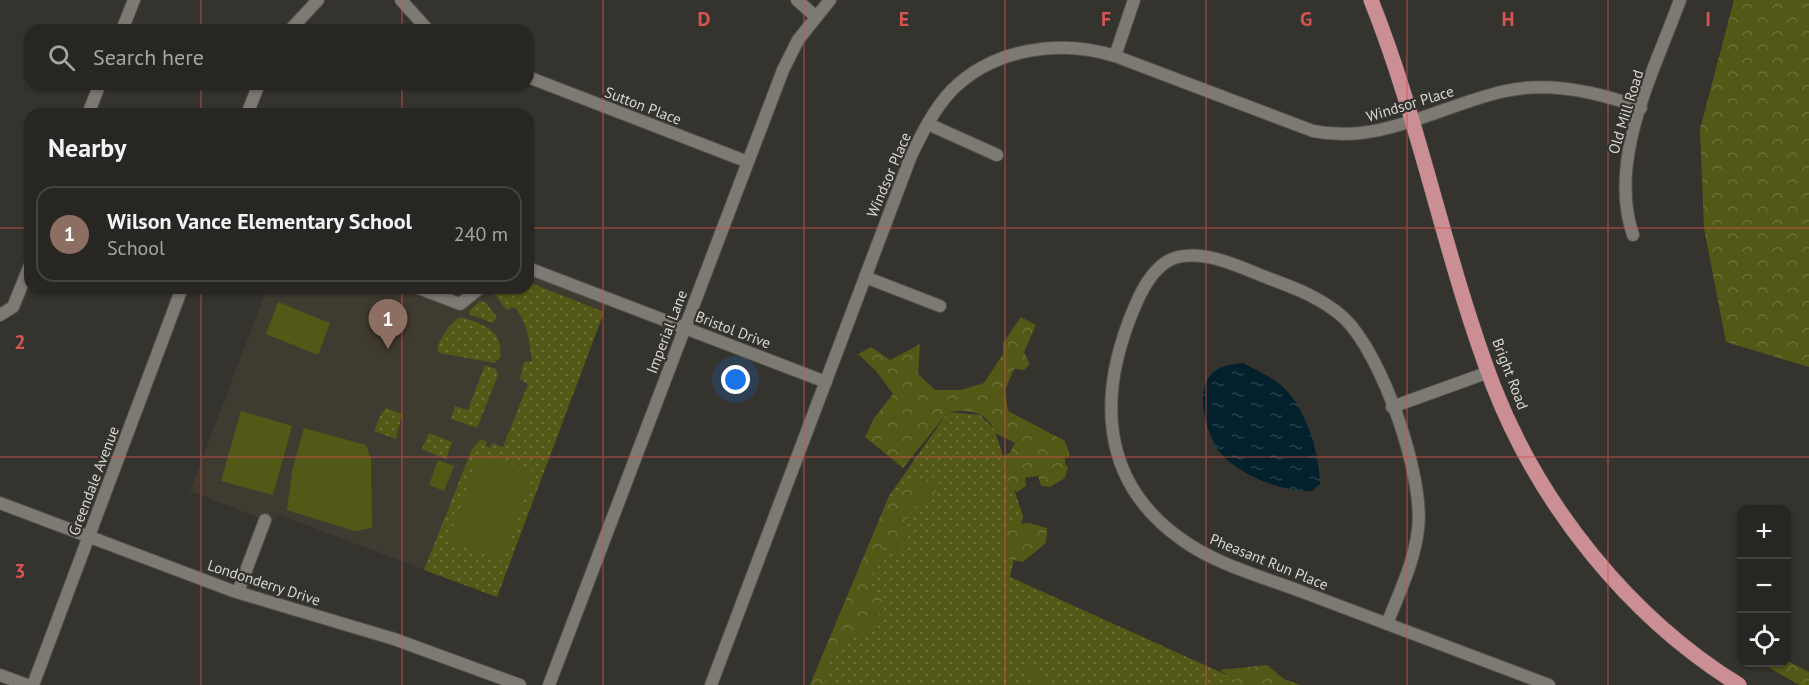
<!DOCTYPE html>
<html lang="en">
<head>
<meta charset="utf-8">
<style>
  body { margin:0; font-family:"PT Sans",sans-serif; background:#302e2a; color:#f1f3f6 }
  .controls { position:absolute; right:18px; bottom:18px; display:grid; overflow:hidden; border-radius:12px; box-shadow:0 2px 4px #0004 }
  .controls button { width:54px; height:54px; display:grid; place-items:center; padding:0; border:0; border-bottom:2px solid #444340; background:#282622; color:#f1f3f6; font:30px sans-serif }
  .you { position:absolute; left:736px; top:380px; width:21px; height:21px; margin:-15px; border:4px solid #fff; border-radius:50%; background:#1a73e8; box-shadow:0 0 0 9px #1a73e833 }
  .badge { display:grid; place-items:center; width:39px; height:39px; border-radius:50%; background:#f9a04c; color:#fff; font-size:20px; font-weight:700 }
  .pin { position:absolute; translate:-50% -50px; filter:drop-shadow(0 2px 3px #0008) }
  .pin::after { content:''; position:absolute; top:32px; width:21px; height:18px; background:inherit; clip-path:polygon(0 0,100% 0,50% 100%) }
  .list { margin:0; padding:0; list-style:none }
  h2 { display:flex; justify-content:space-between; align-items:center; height:78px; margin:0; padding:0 24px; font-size:26px }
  h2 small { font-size:20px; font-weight:400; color:#a5a5a5 }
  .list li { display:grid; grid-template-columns:39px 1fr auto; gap:18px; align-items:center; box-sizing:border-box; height:96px; margin:0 12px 12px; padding:0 12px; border:2px solid #444340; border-radius:18px }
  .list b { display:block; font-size:22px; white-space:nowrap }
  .list p { margin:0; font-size:20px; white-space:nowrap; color:#a5a5a5 }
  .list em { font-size:20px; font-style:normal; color:#a5a5a5 }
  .icon { flex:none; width:33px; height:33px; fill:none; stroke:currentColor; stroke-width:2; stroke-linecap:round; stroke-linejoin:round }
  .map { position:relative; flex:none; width:1809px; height:685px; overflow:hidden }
  .search { position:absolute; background:#282622; box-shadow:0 2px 4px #0004; left:24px; top:24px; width:510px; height:66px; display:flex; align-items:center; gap:15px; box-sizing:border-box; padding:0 21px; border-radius:18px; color:#a5a5a5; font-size:22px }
  .panel { position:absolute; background:#282622; box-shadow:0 2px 4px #0004; left:24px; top:108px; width:510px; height:186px; border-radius:18px }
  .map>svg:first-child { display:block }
  .built { fill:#403b30 }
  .green { fill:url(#green-dots) }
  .forest { fill:url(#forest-crowns) }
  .pitch { fill:#545816 }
  .water { fill:url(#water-ripples) }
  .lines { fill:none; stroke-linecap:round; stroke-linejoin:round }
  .minor-casing { stroke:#504f4a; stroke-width:14 }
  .major-casing { stroke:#504f4a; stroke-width:16 }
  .minor { stroke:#7d7a73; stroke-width:12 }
  .major { stroke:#ca8e94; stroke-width:15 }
  .grid { fill:none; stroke:#d65452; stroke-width:1.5; stroke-opacity:0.55 }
  .labels { text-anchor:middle; stroke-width:4.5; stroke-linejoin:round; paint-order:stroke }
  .street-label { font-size:15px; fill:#d7d6d2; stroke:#35332d }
  .grid-label { font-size:20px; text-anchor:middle; font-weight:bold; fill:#d65452; stroke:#35332d; stroke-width:4.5; stroke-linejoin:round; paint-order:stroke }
</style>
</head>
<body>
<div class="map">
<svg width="1809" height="685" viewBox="0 0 1809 685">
  <defs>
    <pattern id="green-dots" width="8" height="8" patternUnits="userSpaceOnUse" patternTransform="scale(1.5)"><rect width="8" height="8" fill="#545816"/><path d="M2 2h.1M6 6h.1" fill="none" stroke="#6c6f37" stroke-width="1.8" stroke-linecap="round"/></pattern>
    <pattern id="forest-crowns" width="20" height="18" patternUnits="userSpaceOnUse" patternTransform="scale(1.5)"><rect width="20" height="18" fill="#545816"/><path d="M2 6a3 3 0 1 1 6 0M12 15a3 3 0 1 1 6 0" fill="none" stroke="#6c6f37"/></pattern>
    <pattern id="water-ripples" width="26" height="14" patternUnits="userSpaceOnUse" patternTransform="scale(1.5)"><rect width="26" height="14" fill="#03202d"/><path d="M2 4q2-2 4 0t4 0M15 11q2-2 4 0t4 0" fill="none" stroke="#27404b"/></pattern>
  </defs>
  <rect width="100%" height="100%" fill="#35332d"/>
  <!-- built -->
  <polygon class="built" points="528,268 609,299 497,597 279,515 272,521 265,520 190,491 267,288 528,288"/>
  <!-- green -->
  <g class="green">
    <path d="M528,282L604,312L497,597L424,570L472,449L481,439L487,442L486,446L490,448L492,443L503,447L528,384L520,379L524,362L532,361C529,341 528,322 514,307L507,310L494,294L498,288H528Z"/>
    <polygon points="480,301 486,303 497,317 493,323 469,314 470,310"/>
    <path d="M462,317C484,325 504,330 500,358L494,363L440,353L437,350C440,338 450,321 462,317Z"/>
    <polygon points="485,365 496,369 498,375 477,428 451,419 455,406 468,410"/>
    <polygon points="386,408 402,414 396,439 374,431 380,416"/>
    <polygon points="948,412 980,415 994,429 1023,516 1010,577 1249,685 810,685 889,496"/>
    <polygon points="429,433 452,442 446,459 422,449"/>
  </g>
  <!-- forest -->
  <g class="forest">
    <polygon points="1734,0 1809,0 1809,367 1726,342 1704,228 1700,129"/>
    <path d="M1021,317L1036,325L1024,352L1030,364L1024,370L1014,369L1005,390L1008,411L1065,441L1070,456L1065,458V464L1068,467L1065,478L1050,487L1041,486L1038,476L1025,478L1026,486L1017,492L1008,486L1003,456L1010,453L1015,443L995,433C988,411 968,409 948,412L903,468L865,437L874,418L893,394L877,372L858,354L871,347L890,360L920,344L918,374L935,390H961L984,383L1003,354V343Z"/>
    <path d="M935,477L939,483L932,499C904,504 904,528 903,553L893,555L884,545L875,565L870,592L884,599L876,626C846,642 827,646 825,685H810L887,502L905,485Z"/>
    <polygon points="1029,523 1047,528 1046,543 1023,562 1005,558 1000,537 1014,524"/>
    <polygon points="1787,661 1809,672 1809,685 1799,685 1761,663"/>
    <polygon points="1024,664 1059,685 1033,685"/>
    <polygon points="1267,665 1284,679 1301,685 1243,685 1220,670"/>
  </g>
  <!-- pitch -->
  <g class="pitch">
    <polygon points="278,302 330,323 318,355 266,334"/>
    <polygon points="241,411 292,426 273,495 221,481"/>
    <polygon points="304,428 366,445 371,459 372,528 355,531 287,510 292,471"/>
    <polygon points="480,453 534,472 502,561 448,541"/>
    <polygon points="438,460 454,466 444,491 429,485"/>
  </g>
  <!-- water -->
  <path class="water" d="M1243,363C1258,371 1275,378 1287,391C1308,415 1319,453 1320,484L1312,491C1282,491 1246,478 1224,457C1208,441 1194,395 1210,376C1217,366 1232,364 1243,363Z"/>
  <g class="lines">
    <defs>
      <g id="minor">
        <polyline points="401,0 428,30"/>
        <polyline points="797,0 815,16"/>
        <polyline points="122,30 134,0"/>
        <polyline points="290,30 318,0"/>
        <polyline points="1115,56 1134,0"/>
        <polyline points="528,77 748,162"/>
        <polyline points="88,114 100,84"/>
        <polyline points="247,114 259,84"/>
        <polyline points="928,124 997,155"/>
        <path d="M1633,235C1607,159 1654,72 1680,0"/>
        <polyline points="528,268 826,382"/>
        <polyline points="865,277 940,306"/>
        <polyline points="418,288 460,304 480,288"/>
        <polyline points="0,315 13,307 30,265"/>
        <polyline points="1392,407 1489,372"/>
        <polyline points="0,503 233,591 394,639 520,685"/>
        <polyline points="238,592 265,520"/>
        <path d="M1387,624C1399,593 1414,563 1418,530C1425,477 1382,354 1344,318C1322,298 1295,288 1268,278C1242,268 1207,250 1178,257C1156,262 1143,287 1135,306C1098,392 1098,480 1181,539C1215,564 1260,576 1300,591C1383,623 1466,654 1549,685"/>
        <polyline points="0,675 27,685"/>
        <polyline points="33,685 182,288"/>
        <polyline points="549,685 783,70 798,40 830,0"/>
        <path d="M711,685L911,156C922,133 934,109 952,90C994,48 1060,39 1115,56L1313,131C1382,145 1441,105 1505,91C1551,81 1598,92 1641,108"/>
      </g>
      <path id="major" d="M1371,0C1421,125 1445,259 1493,385C1540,506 1629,617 1739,685"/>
    </defs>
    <!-- minor casing -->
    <use href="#minor" class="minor-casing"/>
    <!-- major casing -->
    <use href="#major" class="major-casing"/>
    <!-- minor -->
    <use href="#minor" class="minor"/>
    <!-- major -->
    <use href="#major" class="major"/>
  </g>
  <!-- grid -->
  <path class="grid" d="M201,0V30M402,0V30M603,0V685M804,0V685M1005,0V685M1206,0V685M1407,0V685M1608,0V685M201,84V114M402,84V114M0,228H30M528,228H1809M201,288V685M402,288V685M0,457H1809"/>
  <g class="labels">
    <!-- street labels -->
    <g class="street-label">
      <text transform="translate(1410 104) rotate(-17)" y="5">Windsor Place</text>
      <text transform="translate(643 106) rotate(21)" y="5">Sutton Place</text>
      <text transform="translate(1626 112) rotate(-73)" y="5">Old Mill Road</text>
      <text transform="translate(889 175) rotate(-67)" y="5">Windsor Place</text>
      <text transform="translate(733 330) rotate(21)" y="5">Bristol Drive</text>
      <text transform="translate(667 332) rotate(-69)" y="5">Imperial Lane</text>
      <text transform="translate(1510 374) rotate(69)" y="5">Bright Road</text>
      <text transform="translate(94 481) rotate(-69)" y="5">Greendale Avenue</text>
      <text transform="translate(1269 562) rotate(22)" y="5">Pheasant Run Place</text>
      <text transform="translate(264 583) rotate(18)" y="5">Londonderry Drive</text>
    </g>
  </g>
  <g class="grid-label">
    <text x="704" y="26">D</text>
    <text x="904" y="26">E</text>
    <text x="1106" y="26">F</text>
    <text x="1306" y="26">G</text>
    <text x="1508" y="26">H</text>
    <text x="1708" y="26">I</text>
    <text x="20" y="349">2</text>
    <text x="20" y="578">3</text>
  </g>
</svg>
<div class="controls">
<button>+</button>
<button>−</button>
<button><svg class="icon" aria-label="locate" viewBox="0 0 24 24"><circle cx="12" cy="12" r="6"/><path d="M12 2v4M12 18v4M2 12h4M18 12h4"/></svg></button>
</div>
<div class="you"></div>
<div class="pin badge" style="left:388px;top:349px;background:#8d6e63">1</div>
<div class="search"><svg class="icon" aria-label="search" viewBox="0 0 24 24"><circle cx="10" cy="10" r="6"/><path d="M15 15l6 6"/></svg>Search here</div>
<section class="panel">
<h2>Nearby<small></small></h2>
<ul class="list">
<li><span class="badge" style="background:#8d6e63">1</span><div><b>Wilson Vance Elementary School</b><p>School</p></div><em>240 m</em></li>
</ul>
</section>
</div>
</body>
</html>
